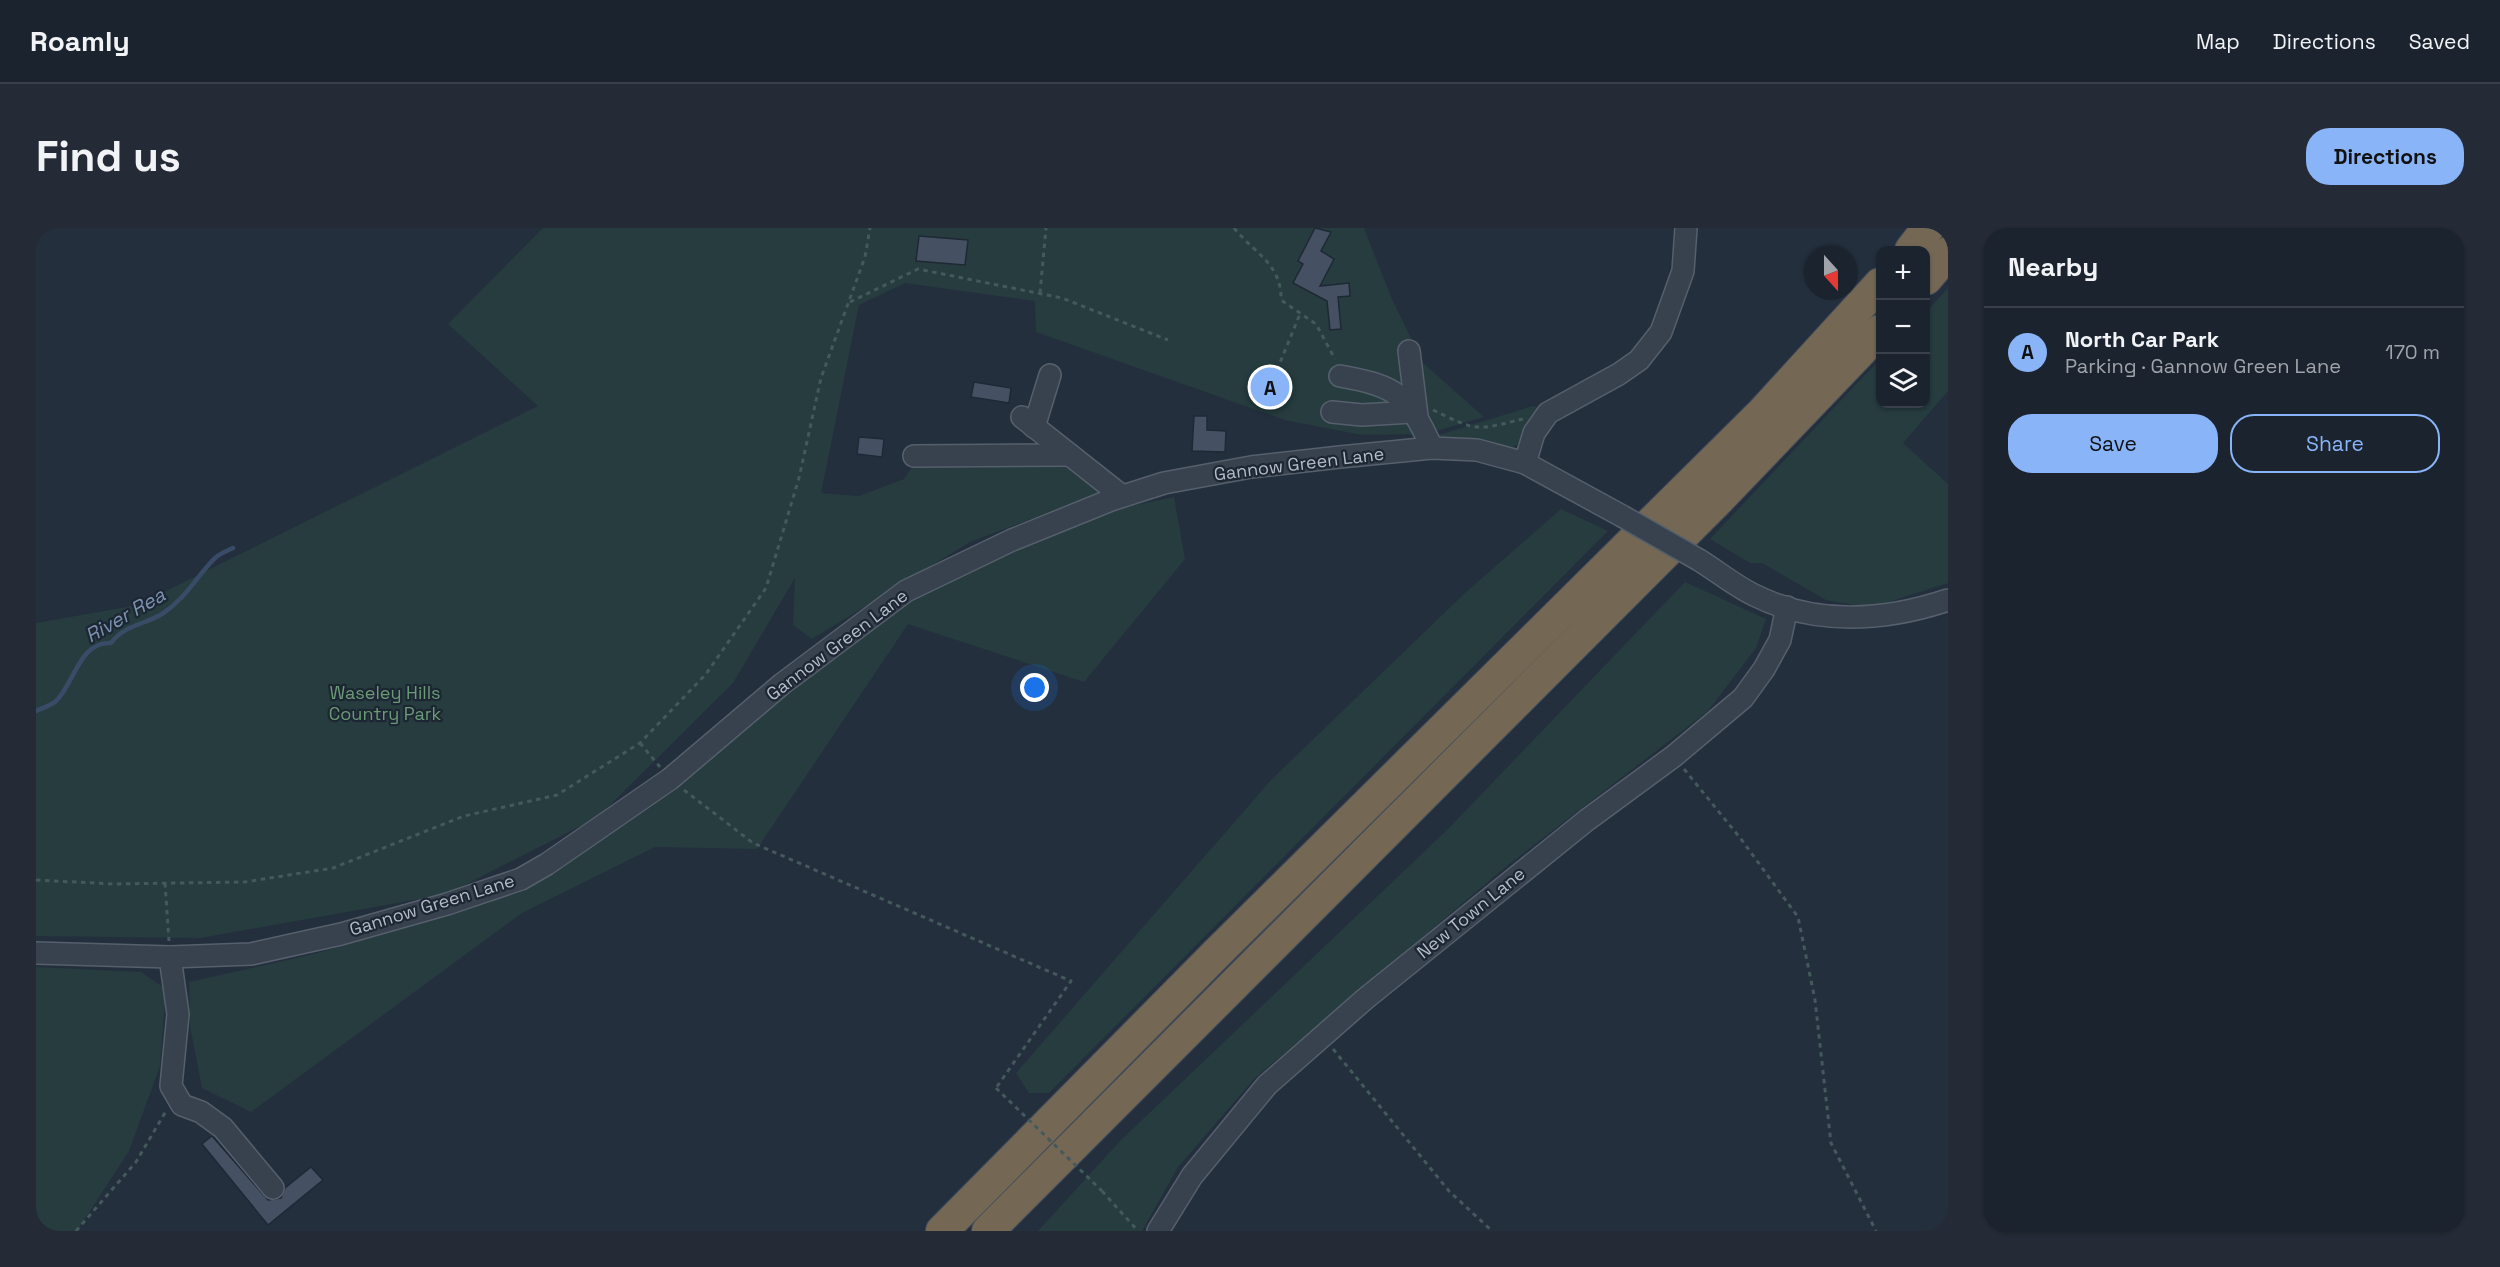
<!DOCTYPE html>
<html lang="en">
<head>
<meta charset="utf-8">
<style>
  body { margin:0; font-family:"Space Grotesk",sans-serif; background:#242b36; color:#f1f3f6 }
  .controls { position:absolute; right:18px; top:18px; display:grid; overflow:hidden; border-radius:12px; box-shadow:0 2px 4px #0004 }
  .controls button { width:54px; height:54px; display:grid; place-items:center; padding:0; border:0; border-bottom:2px solid #39404a; background:#1b232e; color:#f1f3f6; font:30px sans-serif }
  .compass { position:absolute; left:1768px; top:18px; width:54px; height:54px; border-radius:50%; background:#1b232e; box-shadow:0 2px 4px #0004; rotate:159deg }
  .you { position:absolute; left:999px; top:460px; width:21px; height:21px; margin:-15px; border:4px solid #fff; border-radius:50%; background:#1a73e8; box-shadow:0 0 0 9px #1a73e833 }
  .badge { display:grid; place-items:center; width:39px; height:39px; border-radius:50%; background:#8ab4f8; color:#111; font-size:20px; font-weight:700 }
  .pin { position:absolute; translate:-50% -50%; border:3px solid #fff; box-shadow:0 2px 6px #0006 }
  .list { margin:0; padding:0; list-style:none }
  h2 { display:flex; justify-content:space-between; align-items:center; height:78px; margin:0; padding:0 24px; font-size:26px }
  h2 small { font-size:20px; font-weight:400; color:#a0a4aa }
  .list li { display:grid; grid-template-columns:39px 1fr auto; gap:18px; align-items:center; box-sizing:border-box; height:90px; padding:0 24px; border-top:2px solid #39404a }
  .list b { display:block; font-size:22px; white-space:nowrap }
  .list p { margin:0; font-size:20px; white-space:nowrap; color:#a0a4aa }
  .list em { font-size:20px; font-style:normal; color:#a0a4aa }
  .actions { display:flex; gap:12px; padding:18px 24px }
  .actions a { flex:1; padding:14px 0; border:2px solid #8ab4f8; border-radius:24px; text-align:center; font-size:21px; color:#8ab4f8 }
  .actions .main { background:#8ab4f8; color:#111 }
  .icon { flex:none; width:33px; height:33px; fill:none; stroke:currentColor; stroke-width:2; stroke-linecap:round; stroke-linejoin:round }
  .map { position:relative; flex:none; width:1912px; height:1003px; overflow:hidden; border-radius:24px }
  header { display:flex; align-items:center; gap:36px; box-sizing:border-box; height:84px; padding:0 30px; background:#1b232e; border-bottom:2px solid #39404a }
  header strong { font-size:28px }
  nav { display:flex; gap:33px; margin-inline-start:auto; font-size:21px }
  .intro { display:flex; align-items:center; justify-content:space-between; box-sizing:border-box; height:144px; padding:0 36px }
  h1 { margin:0; font-size:42px }
  .button { padding:15px 27px; border-radius:24px; background:#8ab4f8; color:#111; font-size:21px; font-weight:700 }
  main { display:flex; gap:36px; padding:0 36px }
  aside { flex:1; background:#1b232e; border-radius:24px; box-shadow:0 2px 4px #0004 }
  .map>svg:first-child { display:block }
  .green { fill:#263c3f }
  .lines { fill:none; stroke-linecap:round; stroke-linejoin:round }
  .stream { stroke:#394c67; stroke-width:4.5 }
  .building { fill:#455162; stroke:#1f2835; stroke-width:1.5 }
  .minor-casing { stroke:#565f6c; stroke-width:24 }
  .highway-casing { stroke:#434c59; stroke-width:34 }
  .path { stroke:#44595c; stroke-width:3; stroke-dasharray:4.5 4.5; stroke-linecap:butt }
  .minor { stroke:#38414e; stroke-width:21 }
  .highway { stroke:#746855; stroke-width:32 }
  .minor-bridge-casing { stroke:#565f6c; stroke-width:24; stroke-linecap:butt }
  .path-bridge { stroke:#44595c; stroke-width:3; stroke-dasharray:4.5 4.5; stroke-linecap:butt }
  .minor-bridge { stroke:#38414e; stroke-width:21 }
  .labels { text-anchor:middle; stroke-width:4.5; stroke-linejoin:round; paint-order:stroke }
  .street-label { font-size:18px; fill:#b4bcc9; stroke:#1d2633 }
  .park-label { font-size:18px; fill:#6b9a76; stroke:#1d2633 }
  .water-label { font-size:20px; font-style:italic; fill:#7c92b1; stroke:#1d2633 }
</style>
</head>
<body>
<header>
<strong>Roamly</strong>
<nav><a>Map</a><a>Directions</a><a>Saved</a></nav>
</header>
<div class="intro"><h1>Find us</h1><a class="button">Directions</a></div>
<main>
<div class="map">
<svg width="1912" height="1003" viewBox="0 0 1912 1003">
  <rect width="100%" height="100%" fill="#242f3e"/>
  <!-- green -->
  <g class="green">
    <polygon points="507,0 1328,0 1355,69 1387,135 1448,189 1390,206 1326,207 1249,192 1000,104 999,73 869,55 823,77 785,265 823,268 868,251 888,222 1016,224 1074,250 1092,255 934,314 776,411 757,397 759,350 697,455 562,589 411,666 164,710 0,708 0,395 102,377 502,178 412,96"/>
    <polygon points="1912,60 1912,163 1867,215 1912,256 1912,355 1834,380 1790,372 1726,335 1714,335 1674,311 1844,131 1844,176 1890,176 1890,84"/>
    <polygon points="1497,178 1503,180 1481,217 1470,222 1408,217 1399,208"/>
    <polygon points="1138,269 1149,331 1048,454 872,396 721,621 619,619 486,685 215,884 166,860 154,798 153,754 282,725 453,675 523,639 655,547 861,377 1069,283"/>
    <polygon points="1525,281 1572,303 1013,865 993,865 980,845 1235,552 1429,365"/>
    <polygon points="1649,354 1730,391 1720,420 1672,483 1472,637 1219,850 1142,939 1106,1003 1002,1003 1084,913 1411,602"/>
    <polygon points="0,739 105,744 130,761 124,838 93,923 41,1003 0,1003"/>
  </g>
  <g class="lines">
    <!-- stream -->
    <path class="stream" d="M0,483C6,480 17,477 21,472C38,455 44,413 75,415C88,397 108,397 126,386C149,371 159,351 177,332C182,326 191,323 197,320"/>
  </g>
  <!-- building -->
  <g class="building">
    <polygon points="1279,0 1295,4 1285,23 1298,31 1284,58 1313,55 1314,68 1302,69 1305,101 1294,102 1291,73 1257,55 1267,36 1262,33"/>
    <polygon points="883,8 932,12 929,37 880,33"/>
    <polygon points="938,154 975,160 973,175 935,169"/>
    <polygon points="1158,188 1171,188 1171,202 1190,203 1189,224 1156,223"/>
    <polygon points="823,209 848,211 846,229 821,226"/>
    <polygon points="176,908 232,972 245,970 249,960 275,939 287,952 232,997 166,916"/>
  </g>
  <g class="lines">
    <defs>
      <g id="minor">
        <polyline points="1373,123 1381,188"/>
        <path d="M1304,148C1361,158 1372,167 1396,220"/>
        <polyline points="1296,184 1326,187 1376,184"/>
        <polyline points="986,189 1086,268"/>
        <polyline points="998,199 1014,147"/>
        <polyline points="878,228 1034,227"/>
        <polyline points="1489,235 1498,205 1512,185 1583,146 1603,132 1625,104 1647,43 1650,0"/>
        <path d="M1663,332C1681,343 1699,358 1718,367C1780,398 1849,393 1912,372"/>
        <polyline points="0,725 134,729 215,726 305,706 411,676 485,651 511,636 634,551 746,456 870,363 976,312 1075,272 1128,255 1215,239 1304,229 1396,220 1441,222 1489,235 1586,288"/>
        <polyline points="134,729 142,786 135,858 146,877 165,884 187,900 237,960"/>
        <polyline points="1122,1003 1156,948 1231,857 1329,771 1551,592 1638,528 1707,470 1728,441 1744,412 1751,379"/>
      </g>
      <g id="highway">
        <polyline points="1875,22 1892,0"/>
        <polyline points="1890,51 1912,25"/>
        <polyline points="906,1003 1180,726 1727,184 1844,56"/>
        <polyline points="952,1003 1682,272 1844,103"/>
      </g>
    </defs>
    <!-- minor casing -->
    <use href="#minor" class="minor-casing"/>
    <!-- highway casing -->
    <use href="#highway" class="highway-casing"/>
    <!-- path -->
    <g class="path">
      <path d="M1198,0C1218,25 1246,36 1245,72L1280,96L1299,131"/>
      <polyline points="1004,65 1010,0"/>
      <polyline points="814,74 882,41 1026,70 1132,112"/>
      <polyline points="1241,142 1264,86"/>
      <path d="M1397,182C1441,203 1438,203 1487,191"/>
      <polyline points="604,515 624,539"/>
      <polyline points="1648,541 1705,611 1762,689 1779,772 1795,915 1840,1003"/>
      <polyline points="648,562 717,615 1035,753 960,860"/>
      <polyline points="0,652 77,656 209,654 297,640 428,588 521,567 604,515 670,446 730,360 763,250 785,150 829,29 834,0"/>
      <polyline points="129,655 133,713"/>
      <polyline points="1297,821 1413,963 1456,1003"/>
      <polyline points="1066,963 1102,1003"/>
      <polyline points="40,1003 100,934 130,883"/>
    </g>
    <!-- minor -->
    <use href="#minor" class="minor"/>
    <!-- highway -->
    <use href="#highway" class="highway"/>
    <defs>
      <polyline id="minor-bridge" points="1586,288 1663,332"/>
    </defs>
    <!-- minor-bridge casing -->
    <use href="#minor-bridge" class="minor-bridge-casing"/>
    <!-- path-bridge -->
    <polyline class="path-bridge" points="960,860 1066,963"/>
    <!-- minor-bridge -->
    <use href="#minor-bridge" class="minor-bridge"/>
  </g>
  <g class="labels">
    <!-- street labels -->
    <g class="street-label">
      <text transform="translate(1263 236) rotate(-7)" y="6">Gannow Green Lane</text>
      <text transform="translate(801 417) rotate(-37)" y="6">Gannow Green Lane</text>
      <text transform="translate(396 677) rotate(-17)" y="6">Gannow Green Lane</text>
      <text transform="translate(1435 685) rotate(-39)" y="6">New Town Lane</text>
    </g>
    <!-- park labels -->
    <g class="park-label">
      <text x="349" y="471">Waseley Hills<tspan x="349" dy="21">Country Park</tspan></text>
    </g>
    <!-- water labels -->
    <g class="water-label">
      <text transform="translate(89 387) rotate(-30)" y="7">River Rea</text>
    </g>
  </g>
</svg>
<div class="controls">
<button>+</button>
<button>−</button>
<button><svg class="icon" aria-label="layers" viewBox="0 0 24 24"><path d="M12 4l9 5-9 5-9-5zM3 14l9 5 9-5"/></svg></button>
</div>
<svg class="compass" viewBox="-18 -18 36 36"><path d="M0-13l5 13h-10z" fill="#e53935"/><path d="M0 13l5-13h-10z" fill="#a0a4aa"/></svg>
<div class="you"></div>
<div class="pin badge" style="left:1234px;top:159px">A</div>
</div>
<aside>
<h2>Nearby<small></small></h2>
<ul class="list">
<li><span class="badge">A</span><div><b>North Car Park</b><p>Parking · Gannow Green Lane</p></div><em>170 m</em></li>
</ul>
<div class="actions"><a class="main">Save</a><a>Share</a></div>
</aside>
</main>
</body>
</html>
